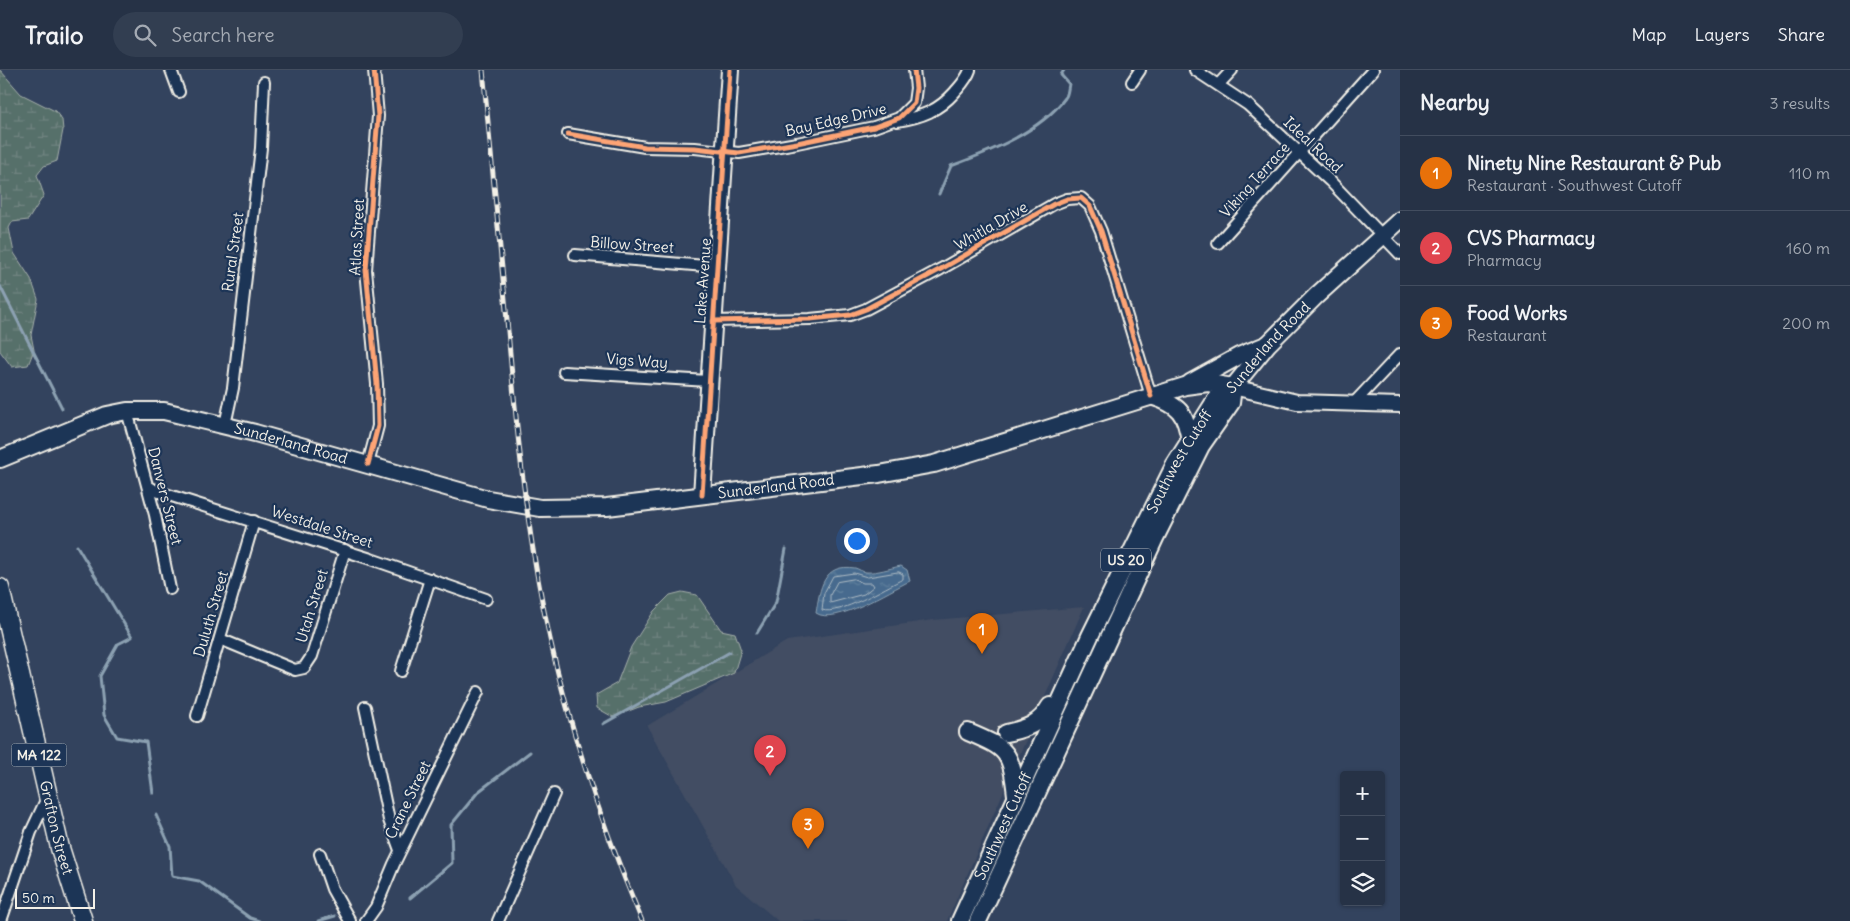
<!DOCTYPE html>
<html lang="en">
<head>
<meta charset="utf-8">
<style>
  body { margin:0; font-family:Delius,sans-serif; background:#323e51; color:#f1f3f6 }
  .controls { position:absolute; right:15px; bottom:15px; display:grid; overflow:hidden; border-radius:5px; box-shadow:0 1px 4px #0004 }
  .controls button { width:45px; height:45px; display:grid; place-items:center; padding:0; border:0; border-bottom:1px solid #424d5f; background:#263246; color:#f1f3f6; font:25px sans-serif }
  .scale { position:absolute; left:15px; bottom:12px; width:80px; box-sizing:border-box; padding-left:5px; border:2px solid #f4f1e8; border-top:0; font-size:14px; line-height:18px; white-space:nowrap; color:#f4f1e8; -webkit-text-stroke:4px #1d3557; paint-order:stroke }
  .you { position:absolute; left:856px; top:470px; width:18px; height:18px; margin:-12px; border:4px solid #fff; border-radius:50%; background:#1a73e8; box-shadow:0 0 0 8px #1a73e833 }
  .badge { display:grid; place-items:center; width:32px; height:32px; border-radius:50%; background:#90b9f0; color:#fff; font-size:16px; font-weight:700 }
  .pin { position:absolute; translate:-50% -41px; filter:drop-shadow(0 1px 2px #0008) }
  .pin::after { content:''; position:absolute; top:26px; width:18px; height:15px; background:inherit; clip-path:polygon(0 0,100% 0,50% 100%) }
  .list { margin:0; padding:0; list-style:none }
  h2 { display:flex; justify-content:space-between; align-items:center; height:65px; margin:0; padding:0 20px; font-size:21px }
  h2 small { font-size:16px; font-weight:400; color:#a4aab3 }
  .list li { display:grid; grid-template-columns:32px 1fr auto; gap:15px; align-items:center; box-sizing:border-box; height:75px; padding:0 20px; border-top:1px solid #424d5f }
  .list b { display:block; font-size:19px; white-space:nowrap }
  .list p { margin:0; font-size:16px; white-space:nowrap; color:#a4aab3 }
  .list em { font-size:16px; font-style:normal; color:#a4aab3 }
  .icon { flex:none; width:28px; height:28px; fill:none; stroke:currentColor; stroke-width:2; stroke-linecap:round; stroke-linejoin:round }
  .map { position:relative; flex:none; width:1400px; height:851px; overflow:hidden }
  header { display:flex; align-items:center; gap:30px; box-sizing:border-box; height:70px; padding:0 25px; background:#263246; border-bottom:1px solid #424d5f }
  header strong { font-size:24px }
  nav { display:flex; gap:28px; margin-inline-start:auto; font-size:18px }
  .search { width:350px; height:45px; background:#323e51; display:flex; align-items:center; gap:12px; box-sizing:border-box; padding:0 18px; border-radius:28px; color:#a4aab3; font-size:19px }
  main { display:flex }
  aside { flex:1; background:#263246 }
  .map>svg:first-child { display:block }
  .built { fill:#424d63 }
  .wetland { fill:url(#wetland-marsh); stroke:#a6b0aa }
  .water { fill:url(#water-ripples); stroke:#8ca1b2 }
  .lines { fill:none; stroke-linecap:round; stroke-linejoin:round }
  .shore { stroke:#afbbc4; stroke-width:1 }
  .stream { stroke:#8ca1b2; stroke-width:3 }
  .minor-casing { stroke:#f4f1e8; stroke-width:14 }
  .tertiary-casing { stroke:#f4f1e8; stroke-width:18 }
  .primary-casing { stroke:#f4f1e8; stroke-width:20 }
  .trunk-casing { stroke:#f4f1e8; stroke-width:21 }
  .minor { stroke:#1d3557; stroke-width:10 }
  .tertiary { stroke:#1d3557; stroke-width:14 }
  .primary { stroke:#1d3557; stroke-width:16 }
  .trunk { stroke:#1d3557; stroke-width:18 }
  .rail-casing { stroke:#f4f1e8; stroke-width:5 }
  .rail { stroke:#1d3557; stroke-width:3; stroke-dasharray:9; stroke-linecap:butt }
  .cycleway-casing { stroke:#1d3557; stroke-width:8 }
  .cycleway { stroke:#fda474; stroke-width:5 }
  .labels { text-anchor:middle; stroke-width:4.5; stroke-linejoin:round; paint-order:stroke }
  .shield { fill:#1d3557; stroke:#b4b9bc; stroke-width:1 }
  .shield-label { font-size:14px; font-weight:bold; fill:#f4f1e8 }
  .street-label { font-size:15px; fill:#f4f1e8; stroke:#1d3557 }
</style>
</head>
<body>
<header>
<strong>Trailo</strong>
<div class="search"><svg class="icon" aria-label="search" viewBox="0 0 24 24"><circle cx="10" cy="10" r="6"/><path d="M15 15l6 6"/></svg>Search here</div>
<nav><a>Map</a><a>Layers</a><a>Share</a></nav>
</header>
<main>
<div class="map">
<svg width="1400" height="851" viewBox="0 0 1400 851">
  <defs>
    <pattern id="wetland-marsh" width="20" height="14" patternUnits="userSpaceOnUse" patternTransform="scale(1.25)"><rect width="20" height="14" fill="#576f6b"/><path d="M1 5h8M5 5V1M11 12h8M15 12V8" fill="none" stroke="#708480"/></pattern>
    <pattern id="water-ripples" width="26" height="14" patternUnits="userSpaceOnUse" patternTransform="scale(1.25)"><rect width="26" height="14" fill="#476b8e"/><path d="M2 4q2-2 4 0t4 0M15 11q2-2 4 0t4 0" fill="none" stroke="#62819e"/></pattern>
  </defs>
  <rect width="100%" height="100%" fill="#33435e"/>
  <filter id="ink" filterUnits="userSpaceOnUse"><feTurbulence type="fractalNoise" baseFrequency=".02" numOctaves="2"/><feDisplacementMap in="SourceGraphic" scale="10" xChannelSelector="R" yChannelSelector="G"/><feConvolveMatrix kernelMatrix="1 2 1 2 8 2 1 2 1" color-interpolation-filters="sRGB"/></filter>
  <g filter="url(#ink)">
    <!-- built -->
    <polygon class="built" points="1084,537 947,851 778,851 736,815 647,656 787,571 933,550"/>
    <!-- wetland -->
    <g class="wetland">
      <polygon points="0,0 21,24 55,41 62,50 63,60 57,91 44,96 37,105 44,125 28,150 12,152 9,158 14,183 31,209 38,229 31,265 34,280 28,295 12,297 0,281"/>
      <polygon points="682,522 697,525 721,560 735,563 741,580 734,603 666,632 639,637 613,647 597,638 596,625 617,613 631,577 654,541 670,525"/>
    </g>
    <!-- water -->
    <path class="water" d="M901,496L907,500L910,511C890,520 835,556 816,543C820,518 823,493 855,498C859,499 862,502 866,502C877,503 890,498 901,496Z"/>
    <g class="lines">
      <!-- shore -->
      <g class="shore">
        <path d="M899,502L903,504V509C886,517 839,546 822,540L824,523L833,506L854,503L867,507Z"/>
        <polygon points="854,509 863,513 872,513 874,516 864,524 830,533 830,525 837,512"/>
      </g>
      <!-- stream -->
      <g class="stream">
        <path d="M939,124L951,96C989,82 1040,62 1065,28C1068,25 1068,18 1069,14L1061,5L1064,0"/>
        <polyline points="0,216 62,338"/>
        <polyline points="77,476 132,567 118,574 100,606 104,645 117,667 146,672 153,723"/>
        <polyline points="757,563 776,532 786,479"/>
        <polyline points="603,654 730,582"/>
        <polyline points="156,745 170,776 172,806 199,811 250,848 259,851"/>
        <polyline points="410,828 452,793 451,755 478,722 530,682"/>
        <polyline points="318,851 335,846"/>
      </g>
      <defs>
        <g id="minor">
          <polyline points="171,0 179,22"/>
          <polyline points="1195,0 1248,35 1330,111 1400,184"/>
          <polyline points="1132,12 1140,0"/>
          <polyline points="1219,14 1232,0"/>
          <path d="M897,51C922,47 938,41 955,22C961,15 967,9 970,0"/>
          <polyline points="568,64 645,77 695,78 739,83 797,73 874,57 899,48 914,33 916,18 914,0"/>
          <polyline points="1218,173 1373,0"/>
          <polyline points="575,185 717,197"/>
          <polyline points="713,251 810,249 850,245 866,239 941,199 1054,134 1067,129 1081,128 1090,136 1101,161 1151,326"/>
          <polyline points="564,302 708,311"/>
          <polyline points="1353,334 1400,284"/>
          <polyline points="127,341 155,445 170,519"/>
          <polyline points="225,355 233,318 261,78 264,12"/>
          <polyline points="368,394 378,356 377,314 366,200 378,46 374,0"/>
          <polyline points="148,416 156,421 371,489 486,529"/>
          <polyline points="220,569 295,600 304,598 312,586 345,480"/>
          <polyline points="401,601 430,509"/>
          <polyline points="365,637 389,750 400,780"/>
          <polyline points="197,646 254,451"/>
          <polyline points="320,784 332,819 350,851"/>
          <polyline points="1,851 31,762 47,728"/>
          <polyline points="366,851 376,837 394,794 478,622"/>
          <polyline points="498,851 554,724"/>
        </g>
        <polyline id="tertiary" points="1233,317 1297,332 1400,335"/>
        <g id="primary">
          <polyline points="1190,313 1239,286 1266,275"/>
          <path d="M1151,326C1179,335 1186,342 1190,372"/>
          <path id="s1" d="M0,389L107,345L127,341H164L255,363L488,429L540,438L607,437L879,404L934,394L1185,316L1208,313L1233,317"/>
          <polyline points="702,425 730,0"/>
          <path d="M968,662C1008,679 1011,681 1016,725"/>
          <path d="M1006,663C1026,659 1040,654 1050,636"/>
          <path id="s2" d="M960,851L1090,566L1175,394L1218,326L1233,317L1268,274L1316,226L1400,150"/>
          <polyline points="978,851 1155,468 1201,376 1231,333 1233,317"/>
        </g>
        <g id="trunk">
          <path id="s3" d="M0,518L60,778L83,851"/>
        </g>
      </defs>
      <!-- minor casing -->
      <use href="#minor" class="minor-casing"/>
      <!-- tertiary casing -->
      <use href="#tertiary" class="tertiary-casing"/>
      <!-- primary casing -->
      <use href="#primary" class="primary-casing"/>
      <!-- trunk casing -->
      <use href="#trunk" class="trunk-casing"/>
      <!-- minor -->
      <use href="#minor" class="minor"/>
      <!-- tertiary -->
      <use href="#tertiary" class="tertiary"/>
      <!-- primary -->
      <use href="#primary" class="primary"/>
      <!-- trunk -->
      <use href="#trunk" class="trunk"/>
      <defs>
        <path id="rail" d="M483,0C491,87 500,174 508,261C517,364 527,467 550,569C571,665 604,760 642,851"/>
      </defs>
      <!-- rail casing -->
      <use href="#rail" class="rail-casing"/>
      <!-- rail -->
      <use href="#rail" class="rail"/>
      <defs>
        <g id="cycleway">
          <polyline points="568,64 645,77 695,78 739,83 797,73 874,57 899,48 914,33 916,18 914,0"/>
          <polyline points="713,251 810,249 850,245 866,239 941,199 1054,134 1067,129 1081,128 1090,136 1101,161 1151,326"/>
          <polyline points="368,394 378,356 377,314 366,200 378,46 374,0"/>
          <polyline points="702,425 730,0"/>
        </g>
      </defs>
      <!-- cycleway casing -->
      <use href="#cycleway" class="cycleway-casing"/>
      <!-- cycleway -->
      <use href="#cycleway" class="cycleway"/>
    </g>
  </g>
  <g class="labels">
    <!-- shield labels -->
    <g class="shield">
      <rect x="1101" y="478.5" width="50" height="23" rx="4"/>
      <rect x="11.5" y="673.5" width="55" height="23" rx="4"/>
    </g>
    <g class="shield-label">
      <text x="1126" y="495">US 20</text>
      <text x="39" y="690">MA 122</text>
    </g>
    <!-- street labels -->
    <g class="street-label">
      <text transform="translate(836 50) rotate(-13)" y="5">Bay Edge Drive</text>
      <text transform="translate(1313 75) rotate(43)" y="5">Ideal Road</text>
      <text transform="translate(1255 110) rotate(-48)" y="5">Viking Terrace</text>
      <text transform="translate(991 156) rotate(-30)" y="5">Whitla Drive</text>
      <text transform="translate(357 167) rotate(-87)" y="5">Atlas Street</text>
      <text transform="translate(632 175) rotate(4)" y="5">Billow Street</text>
      <text transform="translate(233 182) rotate(-82)" y="5">Rural Street</text>
      <text transform="translate(703 211) rotate(-86)" y="5">Lake Avenue</text>
      <text dy="5" stroke="none"><textPath href="#s2" startOffset="656">Sunderland Road</textPath></text>
      <text transform="translate(637 291) rotate(4)" y="5">Vigs Way</text>
      <text dy="5" stroke="none"><textPath href="#s1" startOffset="304">Sunderland Road</textPath></text>
      <text dy="5" stroke="none"><textPath href="#s2" startOffset="509">Southwest Cutoff</textPath></text>
      <text dy="5" stroke="none"><textPath href="#s1" startOffset="799">Sunderland Road</textPath></text>
      <text transform="translate(165 426) rotate(76)" y="5">Danvers Street</text>
      <text transform="translate(322 457) rotate(18)" y="5">Westdale Street</text>
      <text transform="translate(312 536) rotate(-73)" y="5">Utah Street</text>
      <text transform="translate(211 544) rotate(-74)" y="5">Duluth Street</text>
      <text transform="translate(408 730) rotate(-64)" y="5">Crane Street</text>
      <text dy="5" stroke="none"><textPath href="#s2" startOffset="104">Southwest Cutoff</textPath></text>
      <text dy="5" stroke="none"><textPath href="#s3" startOffset="246">Grafton Street</textPath></text>
    </g>
  </g>
</svg>
<div class="controls">
<button>+</button>
<button>−</button>
<button><svg class="icon" aria-label="layers" viewBox="0 0 24 24"><path d="M12 4l9 5-9 5-9-5zM3 14l9 5 9-5"/></svg></button>
</div>
<div class="scale">50 m</div>
<div class="you"></div>
<div class="pin badge" style="left:982px;top:584px;background:#e8710a">1</div>
<div class="pin badge" style="left:770px;top:706px;background:#e0444e">2</div>
<div class="pin badge" style="left:808px;top:779px;background:#e8710a">3</div>
</div>
<aside>
<h2>Nearby<small>3 results</small></h2>
<ul class="list">
<li><span class="badge" style="background:#e8710a">1</span><div><b>Ninety Nine Restaurant &amp; Pub</b><p>Restaurant · Southwest Cutoff</p></div><em>110 m</em></li>
<li><span class="badge" style="background:#e0444e">2</span><div><b>CVS Pharmacy</b><p>Pharmacy</p></div><em>160 m</em></li>
<li><span class="badge" style="background:#e8710a">3</span><div><b>Food Works</b><p>Restaurant</p></div><em>200 m</em></li>
</ul>
</aside>
</main>
</body>
</html>
